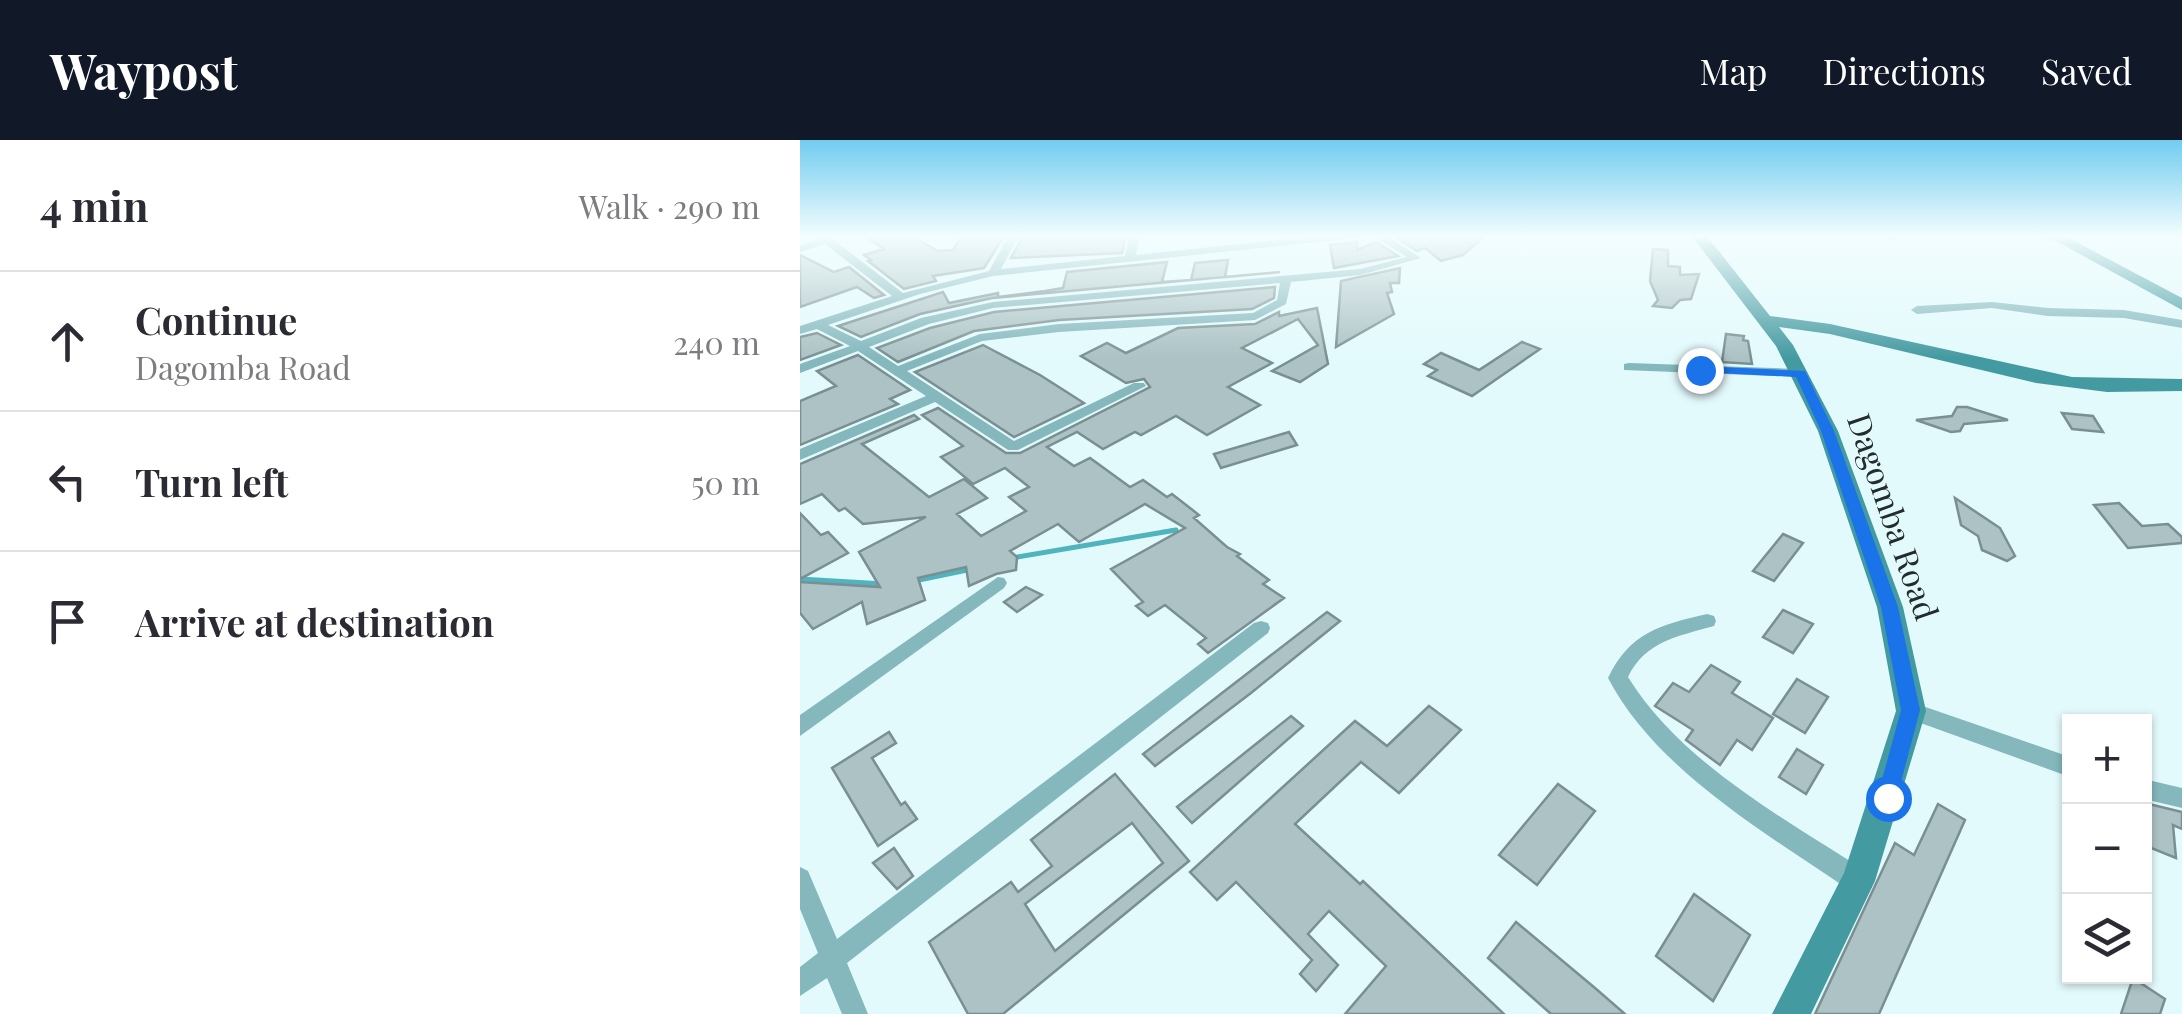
<!DOCTYPE html>
<html lang="en">
<head>
<meta charset="utf-8">
<style>
  body { margin:0; font-family:"Playfair Display",serif; background:#f2f2f3; color:#2b2b33 }
  .controls { position:absolute; right:30px; bottom:30px; display:grid; overflow:hidden; border-radius:0px; box-shadow:0 2px 8px #0004 }
  .controls button { width:90px; height:90px; display:grid; place-items:center; padding:0; border:0; border-bottom:2px solid #e1e1e2; background:#fff; color:#2b2b33; font:50px sans-serif }
  .stop { position:absolute; width:30px; height:30px; margin:-22px; border:8px solid #1a73e8; border-radius:50%; background:#fff }
  .stop.end { background:#1a73e8; border-color:#fff; box-shadow:0 2px 10px #0008 }
  .list { margin:0; padding:0; list-style:none }
  h2 { display:flex; justify-content:space-between; align-items:center; height:130px; margin:0; padding:0 40px; font-size:42px }
  h2 small { font-size:32px; font-weight:400; color:#7c7c81 }
  .list li { display:grid; grid-template-columns:65px 1fr auto; gap:30px; align-items:center; box-sizing:border-box; height:140px; padding:0 40px; border-top:2px solid #e1e1e2 }
  .list b { display:block; font-size:38px; white-space:nowrap }
  .list p { margin:0; font-size:32px; white-space:nowrap; color:#7c7c81 }
  .list em { font-size:32px; font-style:normal; color:#7c7c81 }
  .icon { flex:none; width:55px; height:55px; fill:none; stroke:currentColor; stroke-width:2; stroke-linecap:round; stroke-linejoin:round }
  .map { position:relative; flex:none; width:1382px; height:874px; overflow:hidden }
  header { display:flex; align-items:center; gap:60px; box-sizing:border-box; height:140px; padding:0 50px; background:#111827; color:#fff }
  header strong { font-size:48px }
  nav { display:flex; gap:55px; margin-inline-start:auto; font-size:35px }
  main { display:flex }
  aside { flex:1; background:#fff }
  .map>svg:first-child { display:block }
  .lines { fill:none; stroke-linecap:round; stroke-linejoin:round }
  .stream-far1 { stroke:#4fb4bd; stroke-width:4 }
  .stream { stroke:#4fb4bd; stroke-width:5 }
  .building { fill:#acc2c4; stroke:#7a8f91; stroke-width:2.5; fill-rule:evenodd }
  .street { fill:#84b8bd; fill-rule:evenodd }
  .secondary { fill:#449aa1; fill-rule:evenodd }
  .route { fill:#1a73e8 }
  .labels { text-anchor:middle; stroke-width:10; stroke-linejoin:round; paint-order:stroke }
  .street-label { font-size:32px; fill:#232c2c; stroke:#e3fafc }
</style>
</head>
<body>
<header>
<strong>Waypost</strong>
<nav><a>Map</a><a>Directions</a><a>Saved</a></nav>
</header>
<main>
<aside>
<h2>4 min<small>Walk · 290 m</small></h2>
<ul class="list">
<li><svg class="icon" aria-label="ahead" viewBox="0 0 24 24"><path d="M12 20V5M6 11l6-6 6 6"/></svg><div><b>Continue</b><p>Dagomba Road</p></div><em>240 m</em></li>
<li><svg class="icon" aria-label="left" viewBox="0 0 24 24"><path d="M17 20v-9H6M10 6l-5 5 5 5"/></svg><div><b>Turn left</b></div><em>50 m</em></li>
<li><svg class="icon" aria-label="arrive" viewBox="0 0 24 24"><path d="M6 21V4h12l-3 4 3 4H6"/></svg><div><b>Arrive at destination</b></div></li>
</ul>
</aside>
<div class="map">
<svg width="1382" height="874" viewBox="0 0 1382 874">
  <rect width="100%" height="100%" fill="#e3fafc"/>
  <g class="lines">
    <!-- stream-far1 -->
    <polyline class="stream-far1" points="362,392 376,390"/>
    <!-- stream -->
    <g class="stream">
      <polyline points="212,418 376,390"/>
      <polyline points="0,439 84,444"/>
      <polyline points="114,441 172,429"/>
    </g>
  </g>
  <!-- building -->
  <g class="building">
    <polygon points="63,95 110,95 138,111 153,110 163,95 201,95 199,99 202,99 184,128 133,136 136,141 104,149 68,121 71,120 64,115 84,109"/>
    <polygon points="255,95 326,95 322,113 211,118 222,98"/>
    <polygon points="606,95 686,95 663,115 641,121 625,108 617,111 598,99"/>
    <polygon points="557,102 557,110 576,102 598,116 534,128 530,105"/>
    <polygon points="853,109 868,110 868,126 880,127 880,135 899,134 891,159 880,160 872,168 853,166 858,160 850,141"/>
    <polygon points="0,115 34,132 49,127 84,155 74,158 57,147 0,167"/>
    <polygon points="428,120 425,137 480,132 192,158 120,174 61,197 38,186 143,152 149,163 198,153 198,157 245,151 263,148 267,132 367,122 362,142 391,140 395,123"/>
    <polygon points="600,128 599,143 590,143 592,152 587,153 594,174 536,207 541,141"/>
    <polygon points="475,147 474,158 452,169 259,180 174,191 98,222 77,208 130,188 194,172"/>
    <polygon points="517,168 528,224 500,242 472,231 518,205 498,179 442,208 472,223 428,247 460,265 407,295 376,276 341,295 335,292 303,309 277,292 247,307 274,326 290,318 330,347 343,340 367,357 372,354 399,375 394,378 427,407 440,414 437,416 469,440 463,444 484,458 408,513 398,504 406,498 365,465 348,476 336,466 343,462 311,429 385,388 345,364 279,402 258,384 210,411 217,417 216,430 196,434 169,446 166,427 118,438 125,460 67,484 62,462 13,489 0,473 0,442 80,447 59,412 126,377 63,384 45,368 39,371 22,354 0,364 0,324 114,275 119,279 62,304 129,357 164,339 187,358 157,374 181,396 226,371 209,357 229,347 205,328 173,344 141,317 163,306 122,275 138,268 206,313 220,313 350,247 344,239 326,243 281,216 307,203 326,213 378,188 455,184 479,172 479,176"/>
    <polygon points="17,193 41,205 0,220 0,197"/>
    <polygon points="926,194 944,196 943,200 948,201 952,224 922,222"/>
    <polygon points="722,202 740,209 672,256 628,236 637,230 624,224 641,213 679,230"/>
    <polygon points="183,205 240,235 284,263 214,297 115,232"/>
    <polygon points="58,215 110,250 90,259 98,264 0,305 0,261 36,246 17,231"/>
    <polygon points="1157,267 1167,267 1208,280 1164,284 1160,291 1151,292 1116,280 1152,276"/>
    <polygon points="1262,273 1293,276 1303,292 1272,289"/>
    <polygon points="489,292 497,305 421,328 414,314"/>
    <polygon points="1155,358 1200,388 1215,416 1207,421 1182,410 1178,396 1161,385"/>
    <polygon points="1319,363 1342,386 1368,384 1382,397 1382,403 1328,408 1294,365"/>
    <polygon points="0,373 21,395 28,392 48,413 0,439"/>
    <polygon points="983,394 1003,403 974,441 953,431"/>
    <polygon points="226,447 242,455 217,472 204,462"/>
    <polygon points="983,470 1013,484 993,513 963,497"/>
    <polygon points="527,472 540,481 451,553 355,626 343,614"/>
    <polygon points="911,525 940,542 932,553 973,578 952,610 937,600 920,625 886,600 893,590 855,566 873,543 889,552"/>
    <polygon points="997,539 1028,557 1005,593 973,574"/>
    <polygon points="629,566 661,590 599,653 561,622 495,684 560,744 563,741 704,874 545,874 586,826 529,771 508,794 538,825 516,851 500,834 512,820 436,742 417,760 390,732 555,581 587,606"/>
    <polygon points="491,576 503,586 392,683 377,667"/>
    <polygon points="89,592 96,603 72,618 101,665 105,662 117,679 78,706 32,628"/>
    <polygon points="997,609 1023,625 1006,654 979,637"/>
    <path d="M315,634L389,721L203,874H168L129,802L211,742L218,752L252,726L231,700ZM332,683L363,723L255,811L225,764Z"/>
    <polygon points="758,644 795,671 737,745 699,715"/>
    <polygon points="1138,664 1165,680 1079,874 1015,874 1095,703 1114,715"/>
    <polygon points="1349,664 1382,672 1382,689 1373,685 1376,718 1351,708"/>
    <polygon points="94,708 113,736 97,749 73,723"/>
    <polygon points="894,754 950,795 913,861 856,816"/>
    <polygon points="716,782 795,848 825,874 751,874 688,818"/>
    <polygon points="1333,838 1365,859 1360,874 1321,874"/>
  </g>
  <g class="lines">
    <!-- street -->
    <g class="street">
      <path d="M15,95H27L103,153L189,131L209,95H219L201,129L325,116L330,95H340L336,115L524,95H561L556,98L193,136L120,154L28,185L61,201L121,178L193,162L560,129L607,117L572,95H585L621,118L560,135L491,142L486,164L455,180L259,192L182,201L107,231L214,301L334,243H344L346,246L218,310H208L135,262L0,320V309L126,256L58,211L0,233V224L50,206L17,189L0,194V186L92,156L25,104L0,112V106L19,99ZM480,143L477,160L453,173L259,184L180,194L98,226L69,207L129,184L193,168Z"/>
      <polygon points="1084,95 1095,95 1097,98 1092,101"/>
      <polygon points="1224,95 1255,95 1265,99 1260,102"/>
      <polygon points="1192,162 1248,168 1324,170 1382,180 1382,188 1324,178 1248,176 1192,168 1117,174 1111,170 1117,166"/>
      <polygon points="829,223 1001,229 1008,233 1001,237 824,230 824,224"/>
      <polygon points="198,437 204,438 207,443 204,448 0,596 0,575"/>
      <path d="M907,474L914,476L916,481L914,486C879,496 845,501 828,537C880,622 985,679 1067,732L1070,741L1067,750L1058,753L1049,750C966,693 856,630 808,538C830,492 860,485 907,474Z"/>
      <polygon points="461,481 468,483 470,488 468,493 47,823 68,874 42,874 27,838 0,856 0,827 18,813 0,769 0,727 8,731 37,799 454,483"/>
      <polygon points="1111,562 1270,617 1270,637 1104,577 1101,571 1104,565"/>
      <polygon points="1344,639 1382,648 1382,668 1344,659"/>
    </g>
    <!-- secondary -->
    <g class="secondary">
      <polygon points="891,95 906,95 970,176 1030,184 1272,237 1382,239 1382,251 1307,252 1236,243 1030,194 979,187 993,205 1038,291 1103,467 1126,571 1075,741 1011,874 972,874 1044,733 1096,571 1077,467 1018,291 976,206"/>
      <polygon points="1245,95 1263,95 1382,158 1382,170"/>
    </g>
  </g>
  <!-- sky -->
  <linearGradient id="sky" x2="0" y2="1"><stop stop-color="#72ccf0"/><stop offset="0.44" stop-color="#f2fdfe"/><stop offset="1" stop-color="#f2fdfe" stop-opacity="0"/></linearGradient>
  <rect width="1382" height="218" fill="url(#sky)"/>
  <!-- route -->
  <polygon class="route" points="900,226 1005,231 1034,291 1098,467 1120,570 1095,665 1088,667 1077,658 1101,570 1081,467 1021,291 996,237 896,232"/>
  <g class="labels">
    <!-- street labels -->
    <g class="street-label">
      <text transform="translate(1092 377) rotate(71)" y="11">Dagomba Road</text>
    </g>
  </g>
</svg>
<div class="controls">
<button>+</button>
<button>−</button>
<button><svg class="icon" aria-label="layers" viewBox="0 0 24 24"><path d="M12 4l9 5-9 5-9-5zM3 14l9 5 9-5"/></svg></button>
</div>
<div class="stop" style="left:1088px;top:658px"></div>
<div class="stop end" style="left:900px;top:230px"></div>
</div>
</main>
</body>
</html>
